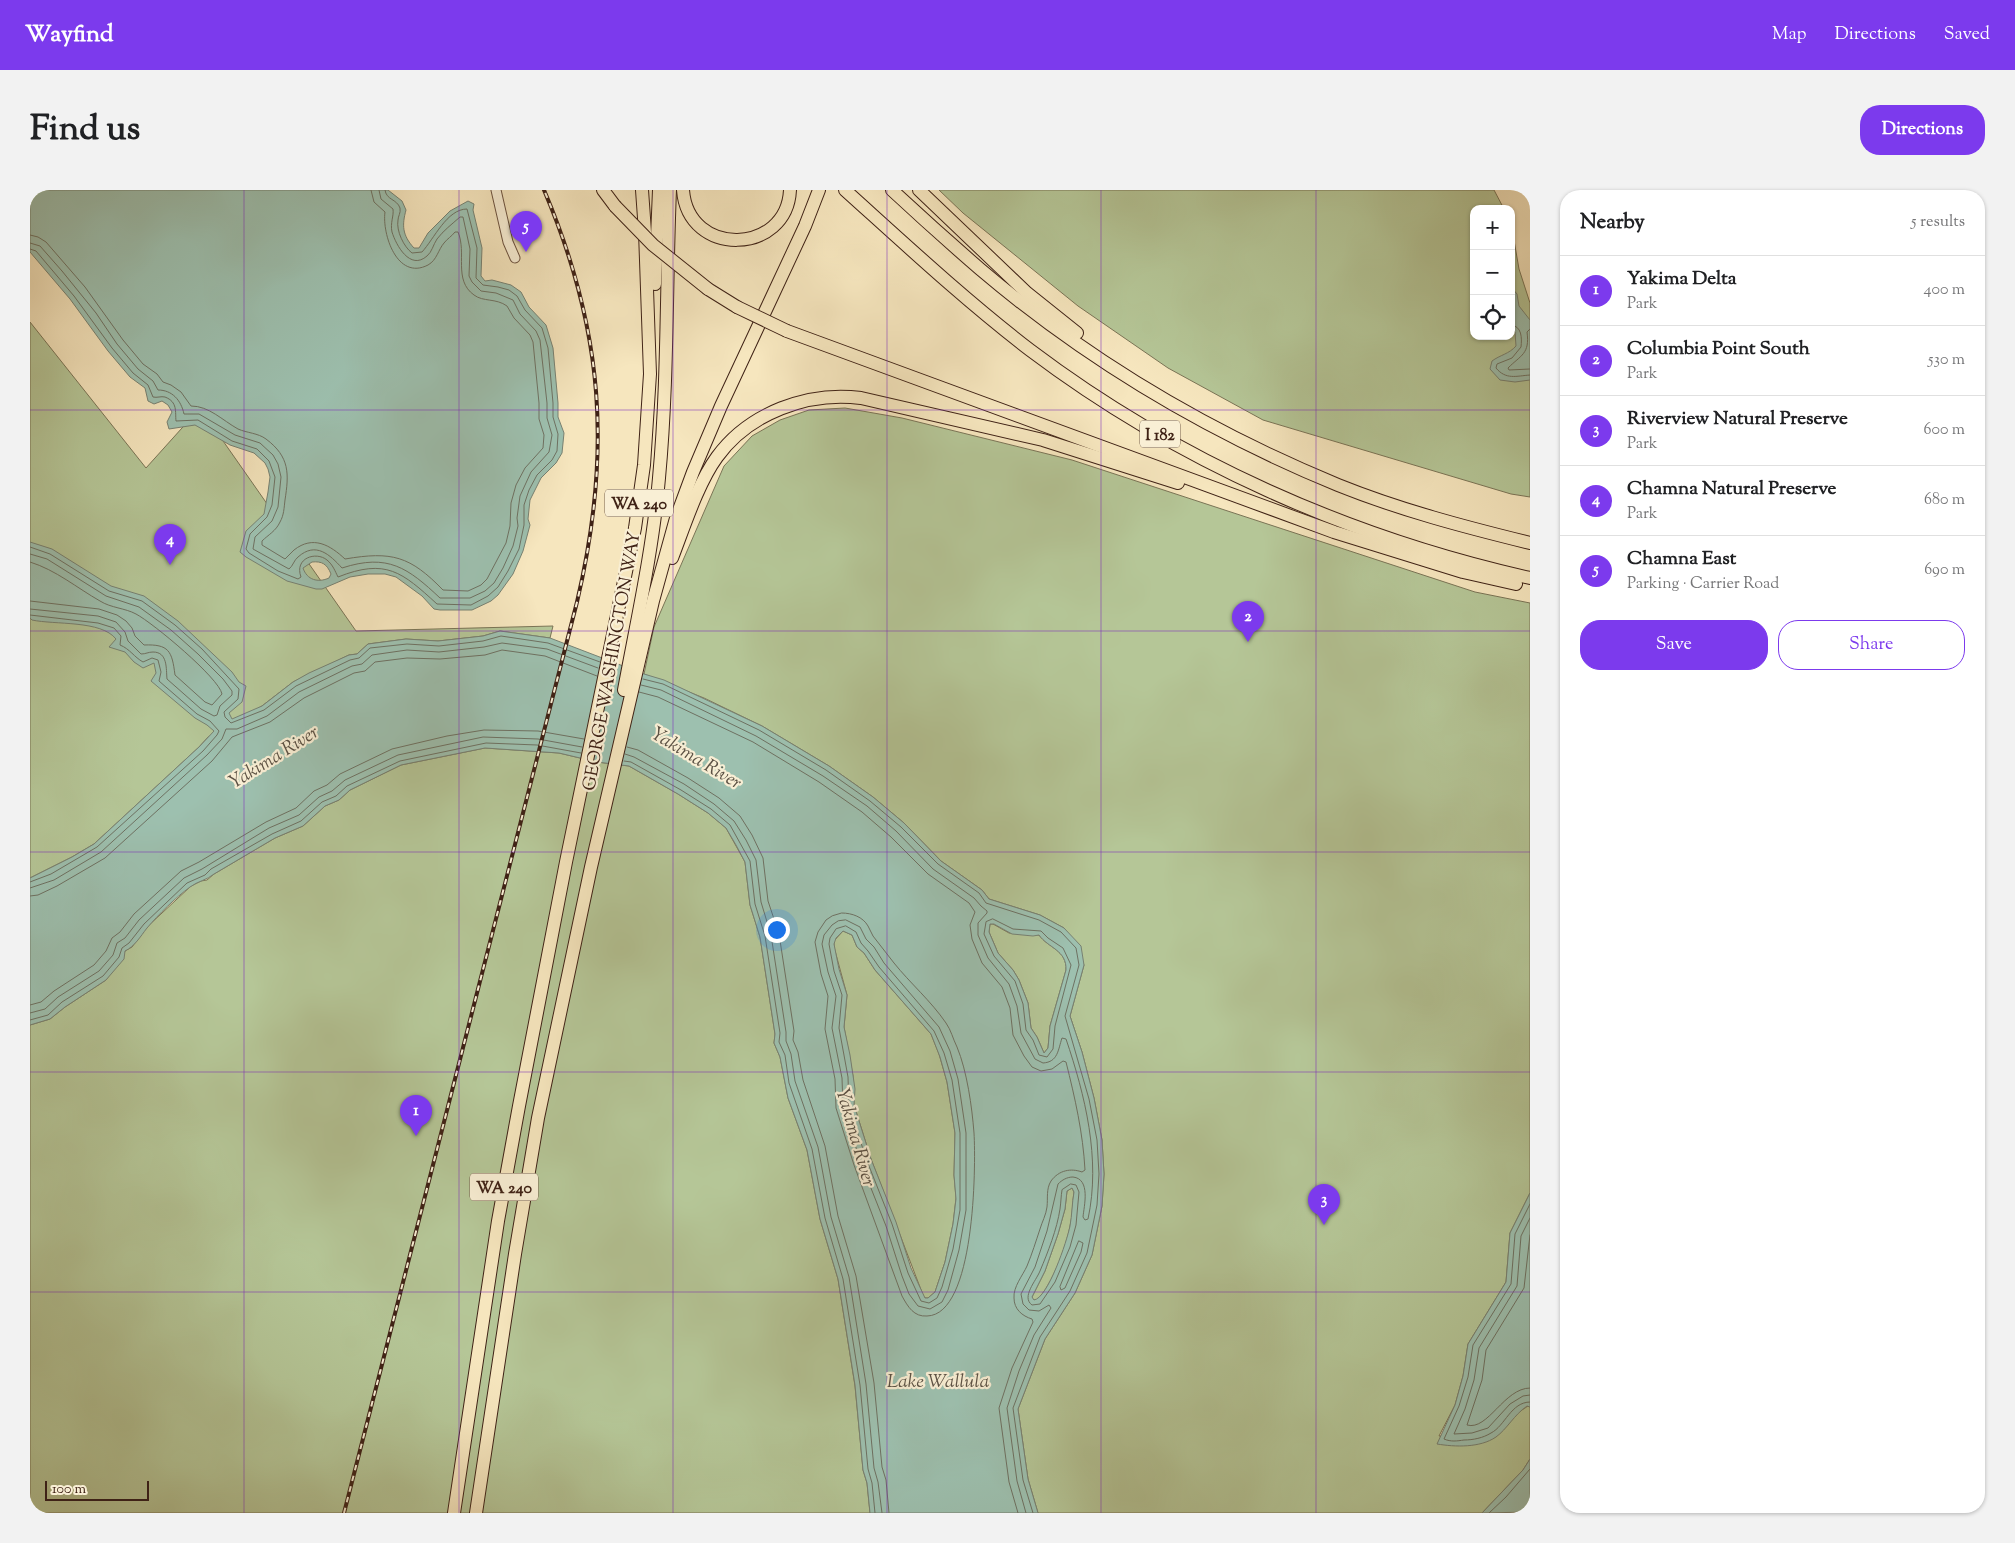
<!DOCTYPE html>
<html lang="en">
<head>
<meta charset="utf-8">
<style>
  body { margin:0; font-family:"Sorts Mill Goudy",serif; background:#f2f2f2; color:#202124 }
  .controls { position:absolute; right:15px; top:15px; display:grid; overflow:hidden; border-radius:10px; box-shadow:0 1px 4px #0004 }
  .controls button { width:45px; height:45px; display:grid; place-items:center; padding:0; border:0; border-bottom:1px solid #e0e0e0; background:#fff; color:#202124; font:25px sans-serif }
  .scale { position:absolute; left:15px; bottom:12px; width:104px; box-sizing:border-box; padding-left:5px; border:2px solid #3f2216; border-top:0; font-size:14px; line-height:18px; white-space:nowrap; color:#3f2216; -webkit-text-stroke:4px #f9efd5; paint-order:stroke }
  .you { position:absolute; left:746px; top:739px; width:18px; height:18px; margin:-12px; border:4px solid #fff; border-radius:50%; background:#1a73e8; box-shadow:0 0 0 8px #1a73e833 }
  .badge { display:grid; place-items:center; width:32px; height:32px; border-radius:50%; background:#7c3aed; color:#fff; font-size:16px; font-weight:700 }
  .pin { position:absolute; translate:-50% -41px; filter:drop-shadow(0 1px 2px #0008) }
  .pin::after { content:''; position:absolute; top:26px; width:18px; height:15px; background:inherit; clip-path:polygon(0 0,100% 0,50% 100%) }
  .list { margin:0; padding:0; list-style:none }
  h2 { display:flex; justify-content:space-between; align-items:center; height:65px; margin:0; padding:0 20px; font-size:21px }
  h2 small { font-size:16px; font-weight:400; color:#757577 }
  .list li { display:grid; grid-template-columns:32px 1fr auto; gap:15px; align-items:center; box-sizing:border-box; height:70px; padding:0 20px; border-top:1px solid #e0e0e0 }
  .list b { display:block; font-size:19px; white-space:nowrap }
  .list p { margin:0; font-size:16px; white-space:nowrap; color:#757577 }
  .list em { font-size:16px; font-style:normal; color:#757577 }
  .actions { display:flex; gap:10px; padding:15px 20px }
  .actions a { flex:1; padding:11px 0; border:1px solid #7c3aed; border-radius:20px; text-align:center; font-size:18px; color:#7c3aed }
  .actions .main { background:#7c3aed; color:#fff }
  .icon { flex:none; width:28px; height:28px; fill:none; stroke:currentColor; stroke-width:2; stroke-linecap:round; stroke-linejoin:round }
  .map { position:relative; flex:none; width:1500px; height:1323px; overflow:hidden; border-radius:20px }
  header { display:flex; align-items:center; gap:30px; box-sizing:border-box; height:70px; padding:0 25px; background:#7c3aed; color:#fff }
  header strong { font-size:24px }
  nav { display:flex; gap:28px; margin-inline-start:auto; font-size:18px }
  .intro { display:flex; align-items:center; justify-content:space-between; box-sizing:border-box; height:120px; padding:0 30px }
  h1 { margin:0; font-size:35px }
  .button { padding:12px 22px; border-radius:20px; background:#7c3aed; color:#fff; font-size:18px; font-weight:700 }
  main { display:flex; gap:30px; padding:0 30px }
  aside { flex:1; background:#fff; border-radius:20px; box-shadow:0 1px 4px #0004 }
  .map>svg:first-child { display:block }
  .green { fill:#b5c697; stroke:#7a7456 }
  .water { fill:#9dc0af; stroke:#778172; fill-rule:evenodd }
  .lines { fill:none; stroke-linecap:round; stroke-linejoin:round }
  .shore { stroke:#6e7162; stroke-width:1 }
  .minor-casing { stroke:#6d5340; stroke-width:11 }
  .highway-casing { stroke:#3f2216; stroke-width:14 }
  .minor { stroke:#f9efd5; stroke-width:9 }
  .highway { stroke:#f6e6be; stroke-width:12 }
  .rail-casing { stroke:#3f2216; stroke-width:4 }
  .rail { stroke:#f9efd5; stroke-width:2; stroke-dasharray:5.5; stroke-linecap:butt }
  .highway-bridge-casing { stroke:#3f2216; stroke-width:14; stroke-linecap:butt }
  .highway-bridge { stroke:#f6e6be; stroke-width:12 }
  .grid { fill:none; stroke:#7b2cbf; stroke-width:1; stroke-opacity:0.55 }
  .labels { text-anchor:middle; stroke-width:4.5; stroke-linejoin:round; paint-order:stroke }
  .shield { fill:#f9efd5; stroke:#77604f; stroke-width:1 }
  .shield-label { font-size:16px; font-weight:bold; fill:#3f2216 }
  .street-label { font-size:18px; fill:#3f2216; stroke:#f9efd5 }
  .water-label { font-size:19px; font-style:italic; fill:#5b5144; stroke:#f9efd5 }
</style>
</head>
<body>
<header>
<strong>Wayfind</strong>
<nav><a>Map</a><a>Directions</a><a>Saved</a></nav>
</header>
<div class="intro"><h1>Find us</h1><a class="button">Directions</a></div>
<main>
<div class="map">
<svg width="1500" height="1323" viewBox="0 0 1500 1323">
  <rect width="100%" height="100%" fill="#f6e6be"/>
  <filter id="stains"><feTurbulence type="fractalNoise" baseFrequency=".004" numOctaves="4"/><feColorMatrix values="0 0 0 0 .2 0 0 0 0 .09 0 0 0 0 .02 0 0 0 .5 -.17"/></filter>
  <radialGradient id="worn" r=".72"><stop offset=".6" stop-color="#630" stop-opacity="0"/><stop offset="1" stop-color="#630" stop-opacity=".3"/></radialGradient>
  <!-- green -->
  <g class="green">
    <polygon points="909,0 1464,0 1474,19 1444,19 1444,146 1481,146 1481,33 1489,79 1500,113 1500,307 1481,304 1233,230 1138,178 1048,116 933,23"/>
    <polygon points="0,132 116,278 170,218 326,441 523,436 520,448 470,441 453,446 408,451 376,449 338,454 327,464 319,465 263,492 232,516 178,547 169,557 64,654 42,667 0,688"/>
    <polygon points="815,218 872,228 1042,270 1445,402 1500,413 1500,1003 1480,1043 1476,1092 1438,1154 1433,1186 1425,1215 1409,1246 1465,1247 1486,1224 1498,1216 1500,1217 1500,1269 1493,1280 1452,1323 1008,1323 998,1289 988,1219 1015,1149 1045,1103 1062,1065 1072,1016 1074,984 1072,950 1064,908 1052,862 1040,826 1054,775 1034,738 1010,725 959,709 952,700 911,671 874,633 843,607 799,576 732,536 674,508 614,484 624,437 694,276 722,246 750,230 779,220"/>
    <polygon points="455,558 529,563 567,572 599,576 648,604 678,623 696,638 715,672 720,715 730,747 745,844 744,853 750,867 758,908 777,960 790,1029 808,1089 825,1196 833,1280 837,1293 840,1323 0,1323 0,835 20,829 35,817 76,790 95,761 102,757 117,737 161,696 171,691 177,690 184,684 245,648 273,636 295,616 309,610 320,600 371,575"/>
    <path d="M960,734H963L979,743L1009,745C1018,758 1037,760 1036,780L1020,836L1018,858L1014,863L1007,847L1001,838L998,813L989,790L983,780L968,763L959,742Z"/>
    <polygon points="813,741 822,745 827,757 834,763 845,780 901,844 909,864 917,892 925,943 924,985 926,1008 923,1034 915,1072 905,1102 898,1108 895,1108 893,1105 841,969 824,915 823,886 814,837 817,805 804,757 804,751"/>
    <path d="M1042,998L1044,1002C1042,1013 1043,1025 1040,1036C1036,1057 1022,1095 1007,1110H1003L1002,1107L1015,1081L1028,1044L1035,1019L1037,1001Z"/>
  </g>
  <!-- water -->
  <g class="water">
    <path d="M0,0H358L372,11L376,20C372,35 372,45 384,58H389L398,43L420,21L438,11L444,14L443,20L452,58L451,86L455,91L462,90L481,95L491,102L499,117L516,135L523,158L528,213V227L534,243L532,263L526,273L511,288L500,310L498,329L500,335L493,361L483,384L468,405L461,411L442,420H410L404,419L392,406L366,387L355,384H338L320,387L292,399H286L257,391L216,367L210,362L216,341L234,324L238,302L240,287L238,279L235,273L224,263L200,255L165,235L139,239L137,232L142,222L138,215L132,211L124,214L118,211L115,198L100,187L78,161L40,109L0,62ZM282,372C292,371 297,374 301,384L299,388C288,393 277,390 273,378Z"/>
    <path d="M1481,97L1487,104L1489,116L1500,130V190L1485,192L1470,190L1460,179L1462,171C1470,165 1479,164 1486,156L1485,142L1481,138Z"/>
    <path d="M0,352L22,359L81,396L114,406L148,431L202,482L209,492L216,496L212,512L199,523L202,529L232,516L263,492L279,483L319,465L327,464L338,454L376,449L408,451L453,446L470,441L520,448L614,484L634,490L732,536L799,576L843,607L874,633L911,671L952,700L959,709L1010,725L1034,738L1051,756L1054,775L1040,826L1052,862L1064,908L1072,950L1074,984L1072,1016L1062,1065L1045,1103L1015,1149L988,1219L998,1289L1008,1323H840L837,1293L833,1280L825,1195L808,1089L790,1029L777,960L758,908L750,867L744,853L745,844L730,747L720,715L715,672L706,655L696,638L678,623L648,604L599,576L567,572L529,563L455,558L371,575L320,600L309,610L295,616L273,636L245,648L184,684C177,690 168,691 160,697C145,708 129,724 117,738C110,747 105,756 95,761L94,769L76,790L35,817L20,829L0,835V688L42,667L64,654L169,557L184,541L177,535L165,528L121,491L126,483L124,473L113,478L104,472L95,462L79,457L86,449C71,430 25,435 2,430L0,428ZM960,734H964L982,744L1003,746L1009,745C1018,758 1037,760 1036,780L1020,836L1018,858L1014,863L1007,847L1001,838L998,813L989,790L983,780L968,763L959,742ZM813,741L822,745L827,757L834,763L845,780L901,844L910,867L917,892L925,943L924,985L926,1009L923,1034L915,1072L905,1102L898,1108H895L881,1078L866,1032L841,969L824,915L825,899L820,865L814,837L817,805L809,779L804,754L806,748ZM1042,998L1044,1002C1042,1013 1042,1025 1040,1036C1037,1051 1018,1108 1004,1110L1002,1107L1015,1081L1028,1044L1035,1019L1037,1001Z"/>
    <path d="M1500,1003V1217L1497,1216C1484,1225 1477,1239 1466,1247C1450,1258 1425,1257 1407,1254L1425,1215L1433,1186L1438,1154L1476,1092L1480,1043Z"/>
    <polygon points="1500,1269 1500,1322 1452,1323 1493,1280"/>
  </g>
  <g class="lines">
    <!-- shore -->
    <g class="shore">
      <path d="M0,45L8,47L16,52L55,97L93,150L113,174L127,184L133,192L141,195L151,202L161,216C179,216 192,230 208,239C217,243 228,243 236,249C260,267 259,284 255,310C254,318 254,325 250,332C246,341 238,345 232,351V355L255,369C258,366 261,363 264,360C283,345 300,355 315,369C362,361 380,366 413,400L438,401L451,395L457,389L476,353L480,336L481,313L486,295L495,278L513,258L514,245L509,229V213L503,152L500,145L484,128L477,116C466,108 453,112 444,105C423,90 437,63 428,42H425C422,46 417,49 414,53C408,60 407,70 398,75C367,91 352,44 355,22L344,12L341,0"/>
      <path d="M0,53L10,56L32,81L66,123L87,154L108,179L123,191L128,200C142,200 151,210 154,224H169L205,245L230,253L243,265L248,274L251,287L248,317L242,331L225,347L223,359L259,379C263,376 264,370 268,367C286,351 300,365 312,378C358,363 378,378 410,408H440L455,401L464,393L473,378L483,356L488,336L487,328L490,306L501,282L519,262L522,245L517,228V213L510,150L506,141L490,124L483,110L466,103L451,101L442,92L439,86L440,59L433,27H430C422,34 413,41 407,49C403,55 402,62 397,66C380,81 366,55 362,42C360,33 364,26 363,19L351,9L349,0"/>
      <path d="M0,59L6,61L44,106L82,158L103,183L118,195L123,207C127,208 131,206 135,207C148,212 145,222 146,231L168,230L202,251L227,259L239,271L245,287L242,315L237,327L220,344L216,359L219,363L248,381L268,389L271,387C264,368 286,361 297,370C303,375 305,381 308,387C356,368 372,382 407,414L441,415L458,406L468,397L478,381L489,359L494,335V315L499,300L507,285L522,270L527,261L528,244L523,227V213L518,158L512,138L495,120L487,106L479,100L468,97L453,95L446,88L447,58L437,19C417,19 404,49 392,62L382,63C374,57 366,41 368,30C368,26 371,23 370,18C367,9 356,10 355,0"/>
      <path d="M1481,135C1492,136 1492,148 1491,157L1482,168L1467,174L1466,178C1476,190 1486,186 1500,185"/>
      <path d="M1500,139L1497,142C1500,164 1491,165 1478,178L1479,180L1500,179"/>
      <polyline points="0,357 20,364 79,401 112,411 145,435 172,459 209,499 208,509 194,522 195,527 201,533 234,520 266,496 320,470 329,468 340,458 377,454 409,456 453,451 471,446 518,453 570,472"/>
      <path d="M0,364L17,369L76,406L109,417L141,440L168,464L193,489L202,501V505L190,516L187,525L184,526L171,519L137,489C136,479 138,462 123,462C118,462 116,464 111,464L98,451L95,442L86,432L68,426L0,419"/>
      <path d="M0,372C26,380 47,398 70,411C81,418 95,418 106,424C123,433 189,488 192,504L182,515L175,512L145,485C142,461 139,454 114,455L105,446L102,438L96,431L87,425L69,419L0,411"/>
      <path d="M0,425L68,433L84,438L91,446L90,455C100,459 104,467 113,472L122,468L128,470L131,482L129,491L167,524L180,531L189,541L187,545L173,561L67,657L21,684L0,692"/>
      <polyline points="613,489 633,494 729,540 796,580 840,611 871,637 908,674 949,703 956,713 1009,730 1031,742 1046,758 1049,775 1035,826 1059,909 1067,950 1069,984 1067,1015 1057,1063 1040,1101 1010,1147 983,1218 993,1290 1003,1323"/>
      <path d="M611,495L631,500L726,546L793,586L837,616L866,641L903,679L944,708L951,716L957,721V723L948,733V745L958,768L979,794L987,816L991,843L1005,869L1013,873C1028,872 1028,860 1032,848L1036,849C1055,905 1071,969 1058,1029L1055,1030L1053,1027C1054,1016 1061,989 1043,987C1037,987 1032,990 1028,994L1017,1041L1005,1077L991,1104L993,1114L999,1120L1009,1121L1019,1115L1021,1118L1004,1145L989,1181L977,1218L987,1291L996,1323"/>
      <path d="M609,502L628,507L723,552L789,592L832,622L861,647L898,684L939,713L945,722L940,735L942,749L952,773L972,797L980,818L983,845L994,866L1002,877L1011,881L1022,879L1033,871L1036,872C1045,908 1053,943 1055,980L1052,982C1041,978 1029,980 1021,991C1016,999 1018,1008 1017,1017C1016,1025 1012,1032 1010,1039C1006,1051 1002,1064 997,1076C993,1085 983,1097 984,1108C984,1119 992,1126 1002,1129L1003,1132L982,1178L969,1218L979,1292L988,1323"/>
      <polyline points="597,557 608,560 658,588 689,608 710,626 722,645 733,668 738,711 749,744 764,841 763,850 768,862 773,890 795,956 808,1026 826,1086 844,1193 852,1277 856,1290 859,1323"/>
      <polyline points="595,564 604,567 654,594 684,614 704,631 716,650 726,670 731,712 741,745 756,842 756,851 761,864 765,891 788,957 801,1027 819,1087 836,1194 844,1278 848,1292 852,1323"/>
      <polyline points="594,571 601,572 651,600 681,619 700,635 720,671 725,714 735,746 750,843 749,852 755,865 759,893 782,959 795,1028 813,1089 830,1195 838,1279 842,1293 845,1323"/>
      <polyline points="0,698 24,690 71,662 177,565 192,549 196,539 207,539 237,526 269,502 322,476 332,474 342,465 377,460 409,462 454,457 472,453 517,459 568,478"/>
      <polyline points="0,706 8,705 27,696 75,668 182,571 202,547 240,532 274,508 324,483 335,481 345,472 377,468 410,469 455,465 472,460 515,466 567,486"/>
      <path d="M812,723C822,723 833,727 838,736C840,739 841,743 843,746C850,755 857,764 864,773C880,793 901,811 916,833C921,840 923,849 927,857C937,881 942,917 944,943C946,977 945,1125 897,1126C884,1127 878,1117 872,1106L824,975L806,918L805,889L795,839L798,806L791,784L785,752L788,742L796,730L802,726Z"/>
      <polygon points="963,729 983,739 1011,741 1018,748 1033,758 1041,775 1025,836 1023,859 1017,867 1009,865 1003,850 996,840 993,814 985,791 964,766 954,744 956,732"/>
      <polygon points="816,730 830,737 836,749 844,757 854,773 909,837 920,861 928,889 936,943 936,1020 929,1060 918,1100 912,1112 900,1119 888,1116 879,1104 872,1086 856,1036 831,973 813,917 812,888 802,838 806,806 798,782 792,754 794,745 802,735 808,731"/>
      <polygon points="816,736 826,742 831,753 838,761 849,777 904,841 914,863 922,890 930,943 930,1020 923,1059 912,1097 907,1108 899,1113 891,1111 878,1083 862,1034 837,971 819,917 818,887 809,838 812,805 804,781 799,754 800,748 806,739"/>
      <polyline points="0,815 11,812 24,801 64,775 76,761 82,748 90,742 104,724 151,681 169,672 236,632 266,618 284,601 297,595 310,584 362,559 417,546 454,540 508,541 554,549"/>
      <polyline points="0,823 15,819 28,807 69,781 83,765 87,753 95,748 109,730 154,688 172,679 239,638 269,625 289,607 302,601 315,590 368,565 453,547 508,549 552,557"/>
      <polyline points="0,830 18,825 32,812 73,786 89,767 92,758 99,753 114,734 157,693 175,685 181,679 242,644 271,631 292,612 306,606 317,596 370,571 456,553 507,555 551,563"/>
      <path d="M1041,994L1046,995L1049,1002L1046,1035L1040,1057L1025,1092L1010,1114L1002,1115C991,1107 1006,1091 1010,1081C1018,1062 1027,1039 1030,1019C1031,1012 1031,1006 1032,1000Z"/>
      <path d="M1500,1014L1485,1044L1481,1094L1443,1155L1438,1187L1429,1216L1414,1249C1421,1252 1427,1251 1434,1250C1443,1250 1453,1248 1461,1243C1475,1236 1481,1212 1500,1212"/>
      <polyline points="1500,1028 1491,1046 1487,1096 1449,1158 1444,1190 1435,1219 1424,1244 1442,1243 1458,1238 1480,1214 1493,1206 1500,1205"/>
      <path d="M1500,1045L1494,1098L1456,1160L1452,1190L1437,1235C1458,1241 1474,1198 1500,1198"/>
      <polygon points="1049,1051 1053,1053 1051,1062 1035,1098 1031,1100 1030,1097"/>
      <polyline points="1459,1323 1476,1307 1500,1279"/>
    </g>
    <defs>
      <polyline id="minor" points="466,0 478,52 485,68"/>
      <g id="highway">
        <polyline points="573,0 585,16"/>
        <path d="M653,0C658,68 757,65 760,0"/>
        <path d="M815,0C876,55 935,110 1000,160C1147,271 1321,348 1500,388"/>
        <path d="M862,0C891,27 920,53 950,79C1056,169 1179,242 1308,295C1370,320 1435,337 1500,353"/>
        <polyline points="889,0 997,103 1047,143"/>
        <polyline points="625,94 629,0"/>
        <polyline points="678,99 707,117"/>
        <polyline points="757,141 1304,342 1433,382 1486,394"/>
        <path d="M642,368C654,337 668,293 687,267C719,223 778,201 831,208L1013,250L1148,293"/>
        <path d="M594,500C607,430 623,359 629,288C638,192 636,96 640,0"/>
        <polyline points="424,1323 468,1031 489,916 536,672 605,338 614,275 620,184 615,42 612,0"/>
        <polyline points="446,1323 485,1064 508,928 561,677 623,411 646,328 663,282 691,216 775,36 789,0"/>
      </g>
    </defs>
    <!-- minor casing -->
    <use href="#minor" class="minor-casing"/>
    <!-- highway casing -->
    <use href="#highway" class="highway-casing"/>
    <!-- minor -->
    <use href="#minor" class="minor"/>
    <!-- highway -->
    <use href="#highway" class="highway"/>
    <defs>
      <path id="rail" d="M314,1323L547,412C582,263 574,141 514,0"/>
    </defs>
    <!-- rail casing -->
    <use href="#rail" class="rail-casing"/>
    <!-- rail -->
    <use href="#rail" class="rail"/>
    <defs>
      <g id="highway-bridge">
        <polyline points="585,16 623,55 678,99"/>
        <polyline points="707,117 757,141"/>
      </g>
    </defs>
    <!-- highway-bridge casing -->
    <use href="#highway-bridge" class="highway-bridge-casing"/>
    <!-- highway-bridge -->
    <use href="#highway-bridge" class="highway-bridge"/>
  </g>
  <!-- grid -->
  <path class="grid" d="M214,0V1323M429,0V1323M643,0V1323M857,0V1323M1071,0V1323M1286,0V1323M0,220H1500M0,441H1500M0,662H1500M0,882H1500M0,1102H1500"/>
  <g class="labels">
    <!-- shield labels -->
    <g class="shield">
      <rect x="1110" y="230.5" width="40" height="27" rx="4"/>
      <rect x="575" y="299.5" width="68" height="27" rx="4"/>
      <rect x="440" y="983.5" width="68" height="27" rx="4"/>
    </g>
    <g class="shield-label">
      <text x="1130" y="250">I 182</text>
      <text x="609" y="319">WA 240</text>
      <text x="474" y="1003">WA 240</text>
    </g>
    <!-- street labels -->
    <g class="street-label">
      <text transform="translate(581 471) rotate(-80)" y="6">GEORGE WASHINGTON WAY</text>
    </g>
    <!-- water labels -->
    <g class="water-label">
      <text transform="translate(243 566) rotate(-32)" y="7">Yakima River</text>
      <text transform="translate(667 567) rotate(31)" y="7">Yakima River</text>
      <text transform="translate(827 947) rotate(74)" y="7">Yakima River</text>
      <text x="908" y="1197">Lake Wallula</text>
    </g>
  </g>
  <rect width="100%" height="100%" filter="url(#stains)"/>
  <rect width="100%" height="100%" fill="url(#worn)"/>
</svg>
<div class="controls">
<button>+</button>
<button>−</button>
<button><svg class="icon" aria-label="locate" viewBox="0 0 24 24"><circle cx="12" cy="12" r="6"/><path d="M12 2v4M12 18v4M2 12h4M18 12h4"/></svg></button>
</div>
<div class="scale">100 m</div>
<div class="you"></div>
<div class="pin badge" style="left:386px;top:946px">1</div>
<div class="pin badge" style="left:1218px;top:452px">2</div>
<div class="pin badge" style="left:1294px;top:1035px">3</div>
<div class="pin badge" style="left:140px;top:375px">4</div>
<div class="pin badge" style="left:496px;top:62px">5</div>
</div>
<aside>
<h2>Nearby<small>5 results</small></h2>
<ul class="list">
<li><span class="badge">1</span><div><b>Yakima Delta</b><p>Park</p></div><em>400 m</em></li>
<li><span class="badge">2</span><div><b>Columbia Point South</b><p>Park</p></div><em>530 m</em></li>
<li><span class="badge">3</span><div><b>Riverview Natural Preserve</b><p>Park</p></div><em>600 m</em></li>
<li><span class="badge">4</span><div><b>Chamna Natural Preserve</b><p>Park</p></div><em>680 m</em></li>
<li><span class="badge">5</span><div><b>Chamna East</b><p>Parking · Carrier Road</p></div><em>690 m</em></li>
</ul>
<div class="actions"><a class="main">Save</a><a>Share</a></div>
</aside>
</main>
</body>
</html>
